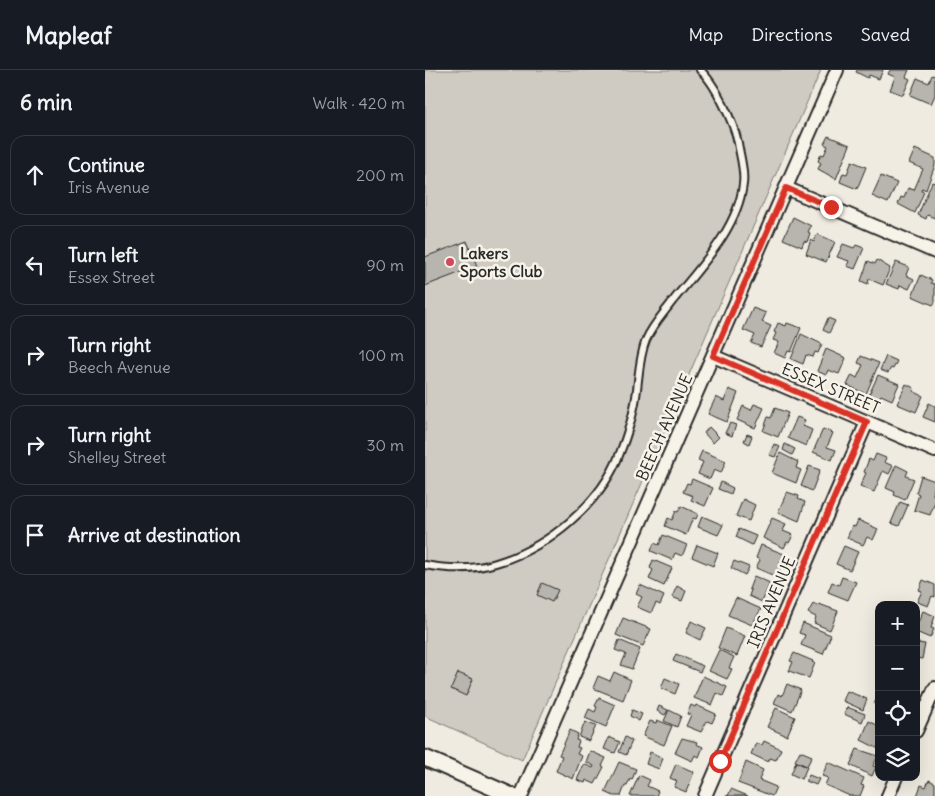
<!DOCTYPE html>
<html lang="en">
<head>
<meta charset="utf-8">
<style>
  body { margin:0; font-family:Delius,sans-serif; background:#242831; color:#f1f3f6 }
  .controls { position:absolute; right:15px; bottom:15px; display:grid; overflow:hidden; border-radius:10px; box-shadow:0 5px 20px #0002 }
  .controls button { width:45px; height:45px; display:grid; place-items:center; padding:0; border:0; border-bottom:1px solid #363941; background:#171b24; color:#f1f3f6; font:25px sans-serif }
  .stop { position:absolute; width:15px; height:15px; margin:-11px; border:4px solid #d93025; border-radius:50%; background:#fff }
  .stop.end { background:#d93025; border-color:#fff; box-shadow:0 1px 5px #0008 }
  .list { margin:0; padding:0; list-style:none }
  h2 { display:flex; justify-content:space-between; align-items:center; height:65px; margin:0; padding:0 20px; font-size:21px }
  h2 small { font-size:16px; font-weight:400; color:#9ea1a6 }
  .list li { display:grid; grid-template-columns:32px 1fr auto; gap:15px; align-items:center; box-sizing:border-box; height:80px; margin:0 10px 10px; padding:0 10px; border:1px solid #363941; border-radius:15px }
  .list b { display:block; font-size:19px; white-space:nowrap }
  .list p { margin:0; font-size:16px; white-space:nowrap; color:#9ea1a6 }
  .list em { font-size:16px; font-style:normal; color:#9ea1a6 }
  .icon { flex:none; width:28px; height:28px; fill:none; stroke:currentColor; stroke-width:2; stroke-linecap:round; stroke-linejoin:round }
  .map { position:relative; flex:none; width:510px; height:726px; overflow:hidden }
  header { display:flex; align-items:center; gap:30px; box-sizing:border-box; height:70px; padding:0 25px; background:#171b24; border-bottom:1px solid #363941 }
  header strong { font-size:24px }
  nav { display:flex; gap:28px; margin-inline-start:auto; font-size:18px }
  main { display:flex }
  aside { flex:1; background:#171b24 }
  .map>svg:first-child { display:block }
  .green { fill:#cfcbc2; stroke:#7d7b76 }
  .building { fill:#b8b5ae; stroke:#2b2b2b }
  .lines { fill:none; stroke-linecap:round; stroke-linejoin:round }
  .service-casing { stroke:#2b2b2b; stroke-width:10 }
  .minor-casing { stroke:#2b2b2b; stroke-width:16 }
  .tertiary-casing { stroke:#2b2b2b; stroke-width:19 }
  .service { stroke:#f7f3e8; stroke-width:6 }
  .minor { stroke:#f7f3e8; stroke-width:12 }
  .tertiary { stroke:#f7f3e8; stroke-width:15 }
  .route { stroke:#d93025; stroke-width:6 }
  .poi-dot { fill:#d1495b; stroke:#f7f3e8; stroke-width:2 }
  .labels { text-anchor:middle; stroke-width:5; stroke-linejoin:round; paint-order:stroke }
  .poi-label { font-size:16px; font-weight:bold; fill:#2b2b2b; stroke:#f7f3e8; text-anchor:start }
  .street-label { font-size:16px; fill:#2b2b2b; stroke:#f7f3e8 }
</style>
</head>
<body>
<header>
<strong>Mapleaf</strong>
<nav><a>Map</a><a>Directions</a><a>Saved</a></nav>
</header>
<main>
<aside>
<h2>6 min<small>Walk · 420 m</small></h2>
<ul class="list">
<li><svg class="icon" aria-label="ahead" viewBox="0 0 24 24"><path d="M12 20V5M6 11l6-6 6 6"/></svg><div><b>Continue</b><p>Iris Avenue</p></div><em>200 m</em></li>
<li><svg class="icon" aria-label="left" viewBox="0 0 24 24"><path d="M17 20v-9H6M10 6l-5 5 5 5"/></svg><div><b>Turn left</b><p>Essex Street</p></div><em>90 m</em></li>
<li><svg class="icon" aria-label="right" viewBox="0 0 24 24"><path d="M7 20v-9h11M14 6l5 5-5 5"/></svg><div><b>Turn right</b><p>Beech Avenue</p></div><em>100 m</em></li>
<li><svg class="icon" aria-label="right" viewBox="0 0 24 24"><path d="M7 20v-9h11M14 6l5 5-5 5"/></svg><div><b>Turn right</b><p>Shelley Street</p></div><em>30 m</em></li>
<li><svg class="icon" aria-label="arrive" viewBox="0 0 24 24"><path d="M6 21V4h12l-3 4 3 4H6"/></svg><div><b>Arrive at destination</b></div></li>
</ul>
</aside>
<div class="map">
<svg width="510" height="726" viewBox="0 0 510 726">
  <rect width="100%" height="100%" fill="#efebe0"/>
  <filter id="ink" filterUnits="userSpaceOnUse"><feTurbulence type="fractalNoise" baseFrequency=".02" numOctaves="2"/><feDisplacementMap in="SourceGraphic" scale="10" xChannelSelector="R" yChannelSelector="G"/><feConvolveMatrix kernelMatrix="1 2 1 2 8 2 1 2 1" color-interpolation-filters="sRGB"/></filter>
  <g filter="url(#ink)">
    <!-- green -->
    <polygon class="green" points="0,0 396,0 97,690 0,646"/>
    <!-- building -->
    <g class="building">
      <polygon points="432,0 458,0 454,9 444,5 443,8 431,2"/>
      <polygon points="465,0 484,0 481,7 485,9 478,25 465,20 470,7 463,4"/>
      <polygon points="507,5 510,6 510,25 506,34 485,25 492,8 504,13"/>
      <polygon points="403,66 425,75 411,109 393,99 396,93 393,91 396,84 399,85 403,76 399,74"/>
      <polygon points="490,79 510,88 510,95 501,120 497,118 496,121 499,122 490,143 473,134 476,127 479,128 483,118 489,120 498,99 484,93"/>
      <polygon points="427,91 441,97 432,119 415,112 418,103 422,104"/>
      <polygon points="456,106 472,113 463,133 447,126"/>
      <polygon points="507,112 510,113 510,148 502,145 501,149 493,145"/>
      <polygon points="368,147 386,156 383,162 385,163 382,172 379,171 377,177 358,169"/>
      <polygon points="392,164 410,172 401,192 381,184 386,170 389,172"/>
      <polygon points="42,171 52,196 0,216 0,187"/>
      <polygon points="418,174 429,178 431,175 439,178 430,199 422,196 424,191 412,187"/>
      <polygon points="452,190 465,198 458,215 444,209 443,214 436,211 443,191 450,194"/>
      <polygon points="471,192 484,197 481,205 489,209 484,219 475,215 474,219 461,214"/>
      <polygon points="496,205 507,210 506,213 510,214 510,232 508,235 487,226"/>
      <polygon points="328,238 341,243 337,252 346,256 336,277 326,273 330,265 318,260"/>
      <polygon points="403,248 410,251 404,263 398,260"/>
      <polygon points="353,253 361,256 362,253 376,258 366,282 363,281 360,288 349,283 354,272 348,270 351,263 349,262"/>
      <polygon points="376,264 397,274 393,283 390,282 388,287 381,285 378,294 366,289"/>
      <polygon points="401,279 421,288 414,304 403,300 401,305 392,301"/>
      <polygon points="436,286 454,293 441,324 422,315 427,305 432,308 438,295 433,293"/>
      <polygon points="461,286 472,291 468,299 466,298 463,303 455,300"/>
      <polygon points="453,305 474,314 467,330 456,325 453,331 443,327"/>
      <polygon points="481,314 489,318 488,321 498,326 491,342 472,334"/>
      <polygon points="304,319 313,323 302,352 283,344 291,327 299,331"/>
      <polygon points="504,333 510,336 510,352 498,347"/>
      <polygon points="329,334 339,338 330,358 312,350 318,336 326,340"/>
      <polygon points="350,338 363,343 353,367 338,361 343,347 346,348"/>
      <polygon points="372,347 380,350 378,356 387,360 381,376 363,368"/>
      <polygon points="305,353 311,355 307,366 300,363"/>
      <polygon points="284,357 294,367 288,373 279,363"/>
      <polygon points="398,359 408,363 402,377 411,380 407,390 388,382"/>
      <polygon points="322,364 327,366 324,374 319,371"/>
      <polygon points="349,374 355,377 350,387 344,385"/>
      <polygon points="360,374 370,379 367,385 358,380"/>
      <polygon points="277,381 301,391 296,403 289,400 285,409 273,404 278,392 273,390"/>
      <polygon points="355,383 373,392 371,398 376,400 371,413 347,403"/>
      <polygon points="451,384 461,388 459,392 468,396 464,404 458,401 449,422 435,416 441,403 439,402 444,389 448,391"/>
      <polygon points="471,395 483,401 481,406 489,409 480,430 469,425 470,422 461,418"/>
      <polygon points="384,396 395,400 387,421 376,416"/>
      <polygon points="496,406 510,411 508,425 510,426 510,432 505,445 489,440 494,424 491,423"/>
      <polygon points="267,409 288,418 280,436 266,430 268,426 258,422 262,413 265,414"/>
      <polygon points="296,412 308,418 306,424 293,419"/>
      <polygon points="362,422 374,426 373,429 380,432 374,451 353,442"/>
      <polygon points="318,429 330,435 324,451 311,446"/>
      <polygon points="475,432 483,435 474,456 466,453"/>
      <polygon points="256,436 273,444 271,449 268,448 261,465 240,456 243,448 247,450 251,441 253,442"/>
      <polygon points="277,446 298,455 293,465 273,457"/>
      <polygon points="347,448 361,454 358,461 368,465 364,473 362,472 359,478 338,468"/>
      <polygon points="433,450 453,459 448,470 442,467 438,475 422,468 427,456 430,457"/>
      <polygon points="314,459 331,466 327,475 311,467"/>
      <polygon points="238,465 262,475 257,486 250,483 247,490 226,481 229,473 234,475"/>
      <polygon points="272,475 293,483 288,496 267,487"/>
      <polygon points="336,475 359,484 354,496 356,497 352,507 331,498 335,490 331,488"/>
      <polygon points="419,476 433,482 425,500 411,494"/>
      <polygon points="228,490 247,498 239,516 224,509 228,500 225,498"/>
      <polygon points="309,491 324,497 320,505 306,498"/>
      <polygon points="329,506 345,513 337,532 324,526 326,520 324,519"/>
      <polygon points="417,507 431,512 423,530 403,522 407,512 414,515"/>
      <polygon points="498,510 510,515 510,527 507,526 503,536 492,532 497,521 494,520"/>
      <polygon points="117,513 133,520 127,532 112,525"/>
      <polygon points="215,515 239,526 235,535 231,533 226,543 212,537 217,527 211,524"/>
      <polygon points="252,516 261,521 257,531 247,527"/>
      <polygon points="311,528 336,539 327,555 303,545"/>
      <polygon points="388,534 393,536 394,534 413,541 405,560 389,553 391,547 383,543"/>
      <polygon points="498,541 510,546 506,558 509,559 505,568 491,562 491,557"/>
      <polygon points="198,548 226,559 218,576 191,565"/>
      <polygon points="266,551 281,558 275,570 261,563"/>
      <polygon points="378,553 406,565 398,584 376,575 380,565 374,563"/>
      <polygon points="301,558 320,566 312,586 293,578"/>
      <polygon points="194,570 215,579 207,599 196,595 201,584 190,580"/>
      <polygon points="491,570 492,573 500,574 497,589 491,588"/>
      <polygon points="294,580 309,587 304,598 307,599 302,609 284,601"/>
      <polygon points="369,583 388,591 387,592 390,593 384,608 364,601 368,592 365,591"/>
      <polygon points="251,584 278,596 275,602 248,591"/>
      <polygon points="189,602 206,610 198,630 168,618 173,606 185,611"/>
      <polygon points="33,603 48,609 41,626 26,619"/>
      <polygon points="278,606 302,617 298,626 292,623 287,635 269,628"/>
      <polygon points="240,608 254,614 250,624 236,618"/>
      <polygon points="362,614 376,620 367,641 349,633 353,624 357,626"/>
      <polygon points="422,621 442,629 438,640 418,631"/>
      <polygon points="454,624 454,641 450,640 452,635 449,634"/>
      <polygon points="174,628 190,635 181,657 160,648 164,639 170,642 172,637 170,636"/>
      <polygon points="266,635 270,637 271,635 291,644 287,653 282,651 276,662 261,656 266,645 262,644"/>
      <polygon points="234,636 243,640 240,645 232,641"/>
      <polygon points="422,637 440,644 437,652 419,644"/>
      <polygon points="351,638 370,647 362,666 342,657"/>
      <polygon points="207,640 217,644 214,651 205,646"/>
      <polygon points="244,640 256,646 252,657 239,651"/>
      <polygon points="232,650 247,656 239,675 218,666 225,651 231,653"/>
      <polygon points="444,651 454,656 454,679 436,670"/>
      <polygon points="160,652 171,656 164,671 154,667"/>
      <polygon points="145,660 153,664 151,670 154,671 152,677 155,678 152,684 157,686 148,709 131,701 137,686 134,685"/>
      <polygon points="184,667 195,672 190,683 179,679"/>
      <polygon points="200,667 207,671 201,685 194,682"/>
      <polygon points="257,668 272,672 271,674 278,677 274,687 270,685 267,691 250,683"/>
      <polygon points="339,671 356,679 351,690 345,688 343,692 326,684 331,673 337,675"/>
      <polygon points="432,679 453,686 448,696 451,697 447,706 425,695"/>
      <polygon points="165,681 181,688 177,696 179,697 170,714 161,710 160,713 152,710 159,694 168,698 169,696 161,692"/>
      <polygon points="375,681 387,686 382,696 370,691"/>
      <polygon points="225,682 238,688 234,699 221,694"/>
      <polygon points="194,692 211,699 207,710 205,709 202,716 200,716 196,726 189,726 180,722"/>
      <polygon points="321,692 338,700 334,710 351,717 347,726 313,713"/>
      <polygon points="371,692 382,697 377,709 366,704"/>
      <polygon points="403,692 439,708 436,715 439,716 435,726 425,726 400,715 403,708 397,706"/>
      <polygon points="251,694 269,702 261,722 249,717 252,711 245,708"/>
      <polygon points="214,705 225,710 222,716 233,721 231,726 205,726"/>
      <polygon points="384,705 394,709 391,715 381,711"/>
      <polygon points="504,710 510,713 510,726 492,726 496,715 501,717"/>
      <polygon points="306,719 323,726 301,726 303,726"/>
    </g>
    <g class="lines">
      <defs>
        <path id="service" d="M0,495C22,499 49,500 71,493C122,478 176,434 195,383C201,368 207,349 210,333C214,312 213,290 221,270C227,256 238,244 247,232C274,198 313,159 318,114C320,101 315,86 313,73C309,53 290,13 275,0"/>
        <g id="minor">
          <polyline points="361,118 510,182"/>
          <polyline points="288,286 510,381"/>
          <polyline points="491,661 510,618"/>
          <polyline points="96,726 412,0"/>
          <polyline points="280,726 442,352"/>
          <polyline points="463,726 471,707"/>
        </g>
        <polyline id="tertiary" points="0,688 87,726"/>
      </defs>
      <!-- service casing -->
      <use href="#service" class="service-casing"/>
      <!-- minor casing -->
      <use href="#minor" class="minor-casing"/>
      <!-- tertiary casing -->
      <use href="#tertiary" class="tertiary-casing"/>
      <!-- service -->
      <use href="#service" class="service"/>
      <!-- minor -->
      <use href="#minor" class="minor"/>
      <!-- tertiary -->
      <use href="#tertiary" class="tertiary"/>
    </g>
  </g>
  <g class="lines" filter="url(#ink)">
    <!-- route -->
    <polyline class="route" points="295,691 442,352 288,286 361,118 406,137"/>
  </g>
  <!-- markers -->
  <circle class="poi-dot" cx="25" cy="192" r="5"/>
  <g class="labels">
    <!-- poi labels -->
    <g class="poi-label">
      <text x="35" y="189">Lakers<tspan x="35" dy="18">Sports Club</tspan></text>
    </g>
    <!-- street labels -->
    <g class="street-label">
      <text transform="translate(406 318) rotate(23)" y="6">ESSEX STREET</text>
      <text transform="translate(239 357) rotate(-66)" y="6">BEECH AVENUE</text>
      <text transform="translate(346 532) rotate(-67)" y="6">IRIS AVENUE</text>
    </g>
  </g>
</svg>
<div class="controls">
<button>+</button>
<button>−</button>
<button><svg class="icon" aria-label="locate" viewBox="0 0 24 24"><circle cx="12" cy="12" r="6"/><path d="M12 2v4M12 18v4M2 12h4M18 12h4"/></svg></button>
<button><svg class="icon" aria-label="layers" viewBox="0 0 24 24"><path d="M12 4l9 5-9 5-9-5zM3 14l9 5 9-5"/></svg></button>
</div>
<div class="stop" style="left:295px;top:691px"></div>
<div class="stop end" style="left:406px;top:137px"></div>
</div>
</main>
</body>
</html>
